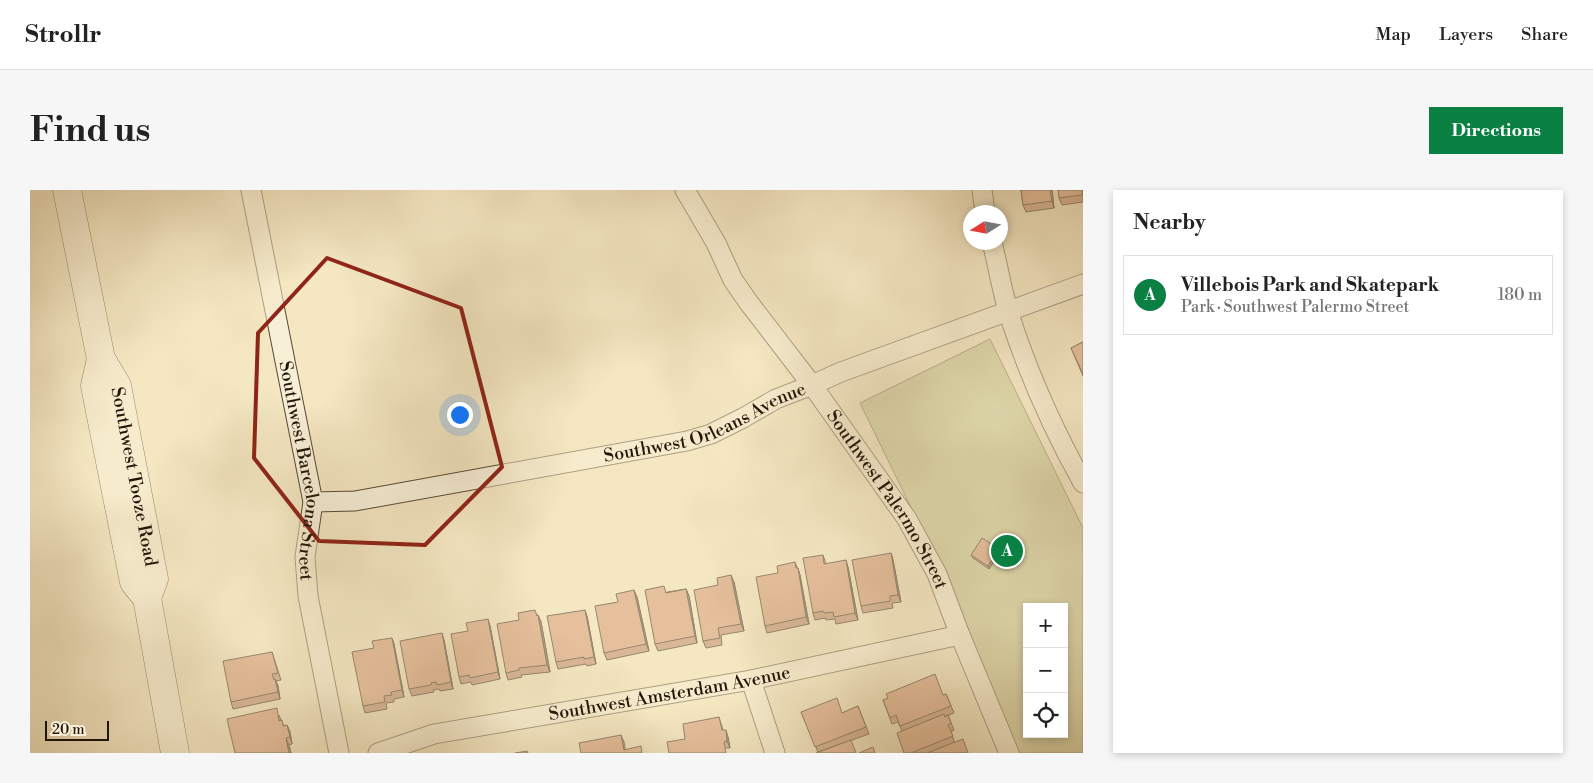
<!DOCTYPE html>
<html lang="en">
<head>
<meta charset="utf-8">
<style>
  body { margin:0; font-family:"Libre Bodoni",serif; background:#f6f6f6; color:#222 }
  .controls { position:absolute; right:15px; bottom:15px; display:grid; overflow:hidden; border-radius:0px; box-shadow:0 2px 8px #0003 }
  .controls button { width:45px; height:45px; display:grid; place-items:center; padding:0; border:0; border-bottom:1px solid #e0e0e0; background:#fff; color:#222; font:25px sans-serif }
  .compass { position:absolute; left:933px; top:15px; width:45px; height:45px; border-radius:50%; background:#fff; box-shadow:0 2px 8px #0003; rotate:259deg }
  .scale { position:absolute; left:15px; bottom:12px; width:64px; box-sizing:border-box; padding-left:5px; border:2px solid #231508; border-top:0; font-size:14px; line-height:18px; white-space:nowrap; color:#231508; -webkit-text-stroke:4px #f8efd7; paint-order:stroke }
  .you { position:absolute; left:429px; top:224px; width:18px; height:18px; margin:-12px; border:4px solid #fff; border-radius:50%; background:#1a73e8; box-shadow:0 0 0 8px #1a73e833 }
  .badge { display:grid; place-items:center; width:32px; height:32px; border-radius:50%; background:#0b8043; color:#fff; font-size:16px; font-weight:700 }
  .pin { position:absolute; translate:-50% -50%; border:2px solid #fff; box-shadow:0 1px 5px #0006 }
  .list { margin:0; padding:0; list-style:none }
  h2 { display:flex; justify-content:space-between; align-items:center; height:65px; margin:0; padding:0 20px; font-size:21px }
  h2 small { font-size:16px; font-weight:400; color:#767676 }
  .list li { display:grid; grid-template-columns:32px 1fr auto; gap:15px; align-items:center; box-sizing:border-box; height:80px; margin:0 10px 10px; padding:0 10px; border:1px solid #e0e0e0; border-radius:0px }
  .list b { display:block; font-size:19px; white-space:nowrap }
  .list p { margin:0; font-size:16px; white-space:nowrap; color:#767676 }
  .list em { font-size:16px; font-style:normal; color:#767676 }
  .icon { flex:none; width:28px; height:28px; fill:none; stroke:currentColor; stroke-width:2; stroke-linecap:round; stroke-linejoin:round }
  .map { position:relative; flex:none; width:1053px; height:563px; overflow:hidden; border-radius:0px }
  header { display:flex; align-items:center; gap:30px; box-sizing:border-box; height:70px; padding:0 25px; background:#fff; border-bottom:1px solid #e0e0e0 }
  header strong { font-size:24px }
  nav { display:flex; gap:28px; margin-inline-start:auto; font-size:18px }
  .intro { display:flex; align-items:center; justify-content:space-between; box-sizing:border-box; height:120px; padding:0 30px }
  h1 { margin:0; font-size:35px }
  .button { padding:12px 22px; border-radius:0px; background:#0b8043; color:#fff; font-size:18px; font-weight:700 }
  main { display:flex; gap:30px; padding:0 30px }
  aside { flex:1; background:#fff; border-radius:0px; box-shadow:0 2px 8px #0003 }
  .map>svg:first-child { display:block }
  .green { fill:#c3c38e; stroke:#736c4b; fill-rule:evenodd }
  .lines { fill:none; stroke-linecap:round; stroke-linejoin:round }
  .street-casing { stroke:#574a36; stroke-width:21 }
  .secondary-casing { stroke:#231508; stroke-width:29 }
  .street { stroke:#f8efd7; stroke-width:19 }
  .secondary { stroke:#f8efd7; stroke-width:28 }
  .wall { fill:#b87c5f; stroke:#231508 }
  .shaded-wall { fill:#96654e; stroke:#231508 }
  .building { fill:#d6906f; stroke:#231508 }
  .marked { fill:none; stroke:#8f2418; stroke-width:4; stroke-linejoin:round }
  .labels { text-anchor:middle; stroke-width:4; stroke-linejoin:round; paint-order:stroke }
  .street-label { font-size:18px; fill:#231508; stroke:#f8efd7 }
</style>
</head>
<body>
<header>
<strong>Strollr</strong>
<nav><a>Map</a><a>Layers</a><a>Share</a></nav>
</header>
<div class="intro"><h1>Find us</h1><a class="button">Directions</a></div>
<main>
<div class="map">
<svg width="1053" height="563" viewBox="0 0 1053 563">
  <rect width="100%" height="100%" fill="#f4e7c2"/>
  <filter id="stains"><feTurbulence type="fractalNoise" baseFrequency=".004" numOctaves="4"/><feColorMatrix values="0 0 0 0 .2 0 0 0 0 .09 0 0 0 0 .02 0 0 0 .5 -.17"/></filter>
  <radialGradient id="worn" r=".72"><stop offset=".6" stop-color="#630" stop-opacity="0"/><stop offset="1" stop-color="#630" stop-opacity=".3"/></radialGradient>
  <!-- green -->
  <path class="green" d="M960,149L1053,338V563H985L913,383L830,213ZM997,417H1034V544H997Z"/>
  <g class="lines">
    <defs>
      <g id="street">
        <path id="s1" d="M221,0L283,312L275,367L278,406L309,563"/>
        <path id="s2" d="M655,0L686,53L703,90L719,113L782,195L877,329L907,384L930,445L979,563"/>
        <polyline points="952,0 955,22"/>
        <path d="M962,52C968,76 972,101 979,124C998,183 1023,239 1053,293"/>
        <path id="s3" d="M283,312L325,311L657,251L681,244L713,228L746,209L782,195L811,182L1053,94"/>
        <polyline points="721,490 745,563"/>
        <path id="s4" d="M348,563L404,544L721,490L930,445"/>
      </g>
      <g id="secondary">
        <path id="s5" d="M37,0L71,169L87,196L124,389L117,408"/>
        <polyline points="71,169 65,196 104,392 117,408 145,563"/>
      </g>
    </defs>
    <!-- street casing -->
    <use href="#street" class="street-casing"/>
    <!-- secondary casing -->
    <use href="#secondary" class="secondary-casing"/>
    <!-- street -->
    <use href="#street" class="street"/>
    <!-- secondary -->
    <use href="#secondary" class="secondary"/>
  </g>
  <!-- wall -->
  <g class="wall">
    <polygon points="991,0 1022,0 1024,18 996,22 993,15"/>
    <polygon points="1053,0 1053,12 1032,15 1029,8"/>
    <polygon points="1053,152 1053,186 1041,158"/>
    <polygon points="970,362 959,379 943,368 941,365"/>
    <polygon points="861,363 863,370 871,412 862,413 863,418 833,423 831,416"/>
    <polygon points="793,365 796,374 818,377 828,430 806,434 805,429 796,430 795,428 785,430 783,423"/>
    <polygon points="765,372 770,385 779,434 737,443 735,436 748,383"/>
    <polygon points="704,392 714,441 691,445 692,455 676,458 673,451"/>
    <polygon points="656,399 659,406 667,453 628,461 625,454 637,402"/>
    <polygon points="607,407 619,461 577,470 574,463"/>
    <polygon points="508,425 511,432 520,482 491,485 492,487 478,490 476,483 489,430"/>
    <polygon points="557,426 566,474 557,476 556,474 528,479 526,472"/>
    <polygon points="460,436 470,489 442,495 441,492 431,494 429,487"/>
    <polygon points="362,448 364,454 374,507 364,509 364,512 356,513 357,519 335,523 333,516 344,458"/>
    <polygon points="414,450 423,499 410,501 409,499 403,500 404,502 382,506 379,499"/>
    <polygon points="242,462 251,490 246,491 248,496 250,509 203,519 201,512"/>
    <polygon points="916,504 924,523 916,526 918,525 924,540 921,542 925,553 938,563 874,563 872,541 868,532 862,534 853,510 913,505"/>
    <polygon points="828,516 839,544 788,562 771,522 812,523"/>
    <polygon points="249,525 251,530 254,536 257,535 260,542 262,554 259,555 261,563 205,563"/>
    <polygon points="689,527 693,540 698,547 700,558 697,558 655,549"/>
  </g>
  <!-- shaded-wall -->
  <g class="shaded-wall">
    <polygon points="1020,0 1022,0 1024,18 1022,11"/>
    <polygon points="969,359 970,362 959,379 958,376"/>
    <polygon points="861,363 863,370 871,412 868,405"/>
    <polygon points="816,370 818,377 828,430 825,423"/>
    <polygon points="768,378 770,385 779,434 776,427"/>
    <polygon points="701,385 704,392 714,441 711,434"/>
    <polygon points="656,399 659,406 667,453 665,446"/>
    <polygon points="604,400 607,407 619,461 616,454"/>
    <polygon points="555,420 557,426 566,474 564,467"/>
    <polygon points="508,425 511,432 520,482 517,475"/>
    <polygon points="458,429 460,436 470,489 468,482"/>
    <polygon points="412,443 414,450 423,499 421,492"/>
    <polygon points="362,448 364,454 374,507 372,500"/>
    <polygon points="245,489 248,496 250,509 248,502"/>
    <polygon points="257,535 260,542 262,554 260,547"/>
    <polygon points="696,540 698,547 700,558 697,551"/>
    <polygon points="591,545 594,552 596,563 594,560"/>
    <polygon points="256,548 259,555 261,563 259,563"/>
  </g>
  <!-- building -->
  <g class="building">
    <polygon points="991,0 1020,0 1022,11 993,15"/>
    <polygon points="1028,0 1052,0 1052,5 1029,8"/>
    <polygon points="1053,152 1053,184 1041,158"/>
    <polygon points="952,348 969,359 958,376 941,365"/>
    <polygon points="861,363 868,405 860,406 860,411 831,416 822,370"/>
    <polygon points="793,365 794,374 816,370 825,423 804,427 803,422 794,423 793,421 783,423 773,368"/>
    <polygon points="765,372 766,378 768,378 776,427 735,436 726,387 748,383 747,376"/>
    <polygon points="701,385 711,434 688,438 690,448 673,451 664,400 688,395 687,388"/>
    <polygon points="634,396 636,403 656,399 665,446 625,454 615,400"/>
    <polygon points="604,400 616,454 574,463 565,416 588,412 586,404"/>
    <polygon points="505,420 507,426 508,425 517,475 489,478 489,480 476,483 467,434 489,430 488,423"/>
    <polygon points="555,420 564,467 554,469 554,467 526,472 517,426"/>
    <polygon points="458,429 468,482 440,488 439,485 429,487 421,444 438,441 436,433"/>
    <polygon points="412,443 421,492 407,495 406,492 401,493 401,495 379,499 370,451"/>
    <polygon points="362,448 372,500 361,502 362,505 354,506 355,512 333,516 322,462 344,458 342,451"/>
    <polygon points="242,462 248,483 242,484 244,490 245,489 248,502 201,512 193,471"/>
    <polygon points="905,484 913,505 916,504 921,516 870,536 866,525 860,528 853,510 858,508 856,504"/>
    <polygon points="807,508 812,523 828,516 836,537 785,557 771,522"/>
    <polygon points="247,518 249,531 252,530 253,536 257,535 260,547 256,548 259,563 205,563 197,529"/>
    <polygon points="914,524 915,527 918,525 921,533 918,535 923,546 881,563 874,563 867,543"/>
    <polygon points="689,527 692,540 696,540 697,551 694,552 696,563 639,563 637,552 655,549 653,534"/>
    <polygon points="591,545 594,560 611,556 612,563 551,563 549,553"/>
    <polygon points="933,549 938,563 897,563"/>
    <polygon points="821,550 826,563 786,563"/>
    <polygon points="843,557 845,563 829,563"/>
    <polygon points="497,561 498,563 485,563"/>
  </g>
  <!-- marked area -->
  <path d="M0 0H1053V563H0ZM297,68L431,118L472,277L395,355L289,351L224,268L228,143Z" fill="#f4e7c2" fill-opacity=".55" fill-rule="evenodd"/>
  <path class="marked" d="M297,68L431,118L472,277L395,355L289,351L224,268L228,143Z"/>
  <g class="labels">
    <!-- street labels -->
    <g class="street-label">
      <text dy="6" stroke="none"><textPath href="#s3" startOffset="402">Southwest Orleans Avenue</textPath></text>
      <text dy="6" stroke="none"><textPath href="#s1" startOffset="286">Southwest Barcelona Street</textPath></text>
      <text dy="6" stroke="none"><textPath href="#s5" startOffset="296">Southwest Tooze Road</textPath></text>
      <text dy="6" stroke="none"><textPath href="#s2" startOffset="371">Southwest Palermo Street</textPath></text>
      <text dy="6" stroke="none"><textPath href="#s4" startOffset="298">Southwest Amsterdam Avenue</textPath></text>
    </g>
  </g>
  <rect width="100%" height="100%" filter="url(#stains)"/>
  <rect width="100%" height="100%" fill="url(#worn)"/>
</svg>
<div class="controls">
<button>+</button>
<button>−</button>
<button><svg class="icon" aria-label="locate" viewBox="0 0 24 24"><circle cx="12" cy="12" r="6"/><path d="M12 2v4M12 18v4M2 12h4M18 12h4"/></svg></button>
</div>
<svg class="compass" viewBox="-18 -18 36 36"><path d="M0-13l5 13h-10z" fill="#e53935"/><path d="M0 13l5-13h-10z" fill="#767676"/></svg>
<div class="scale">20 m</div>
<div class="you"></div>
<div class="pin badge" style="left:977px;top:361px">A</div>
</div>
<aside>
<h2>Nearby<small></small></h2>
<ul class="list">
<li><span class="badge">A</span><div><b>Villebois Park and Skatepark</b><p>Park · Southwest Palermo Street</p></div><em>180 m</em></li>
</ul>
</aside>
</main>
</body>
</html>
